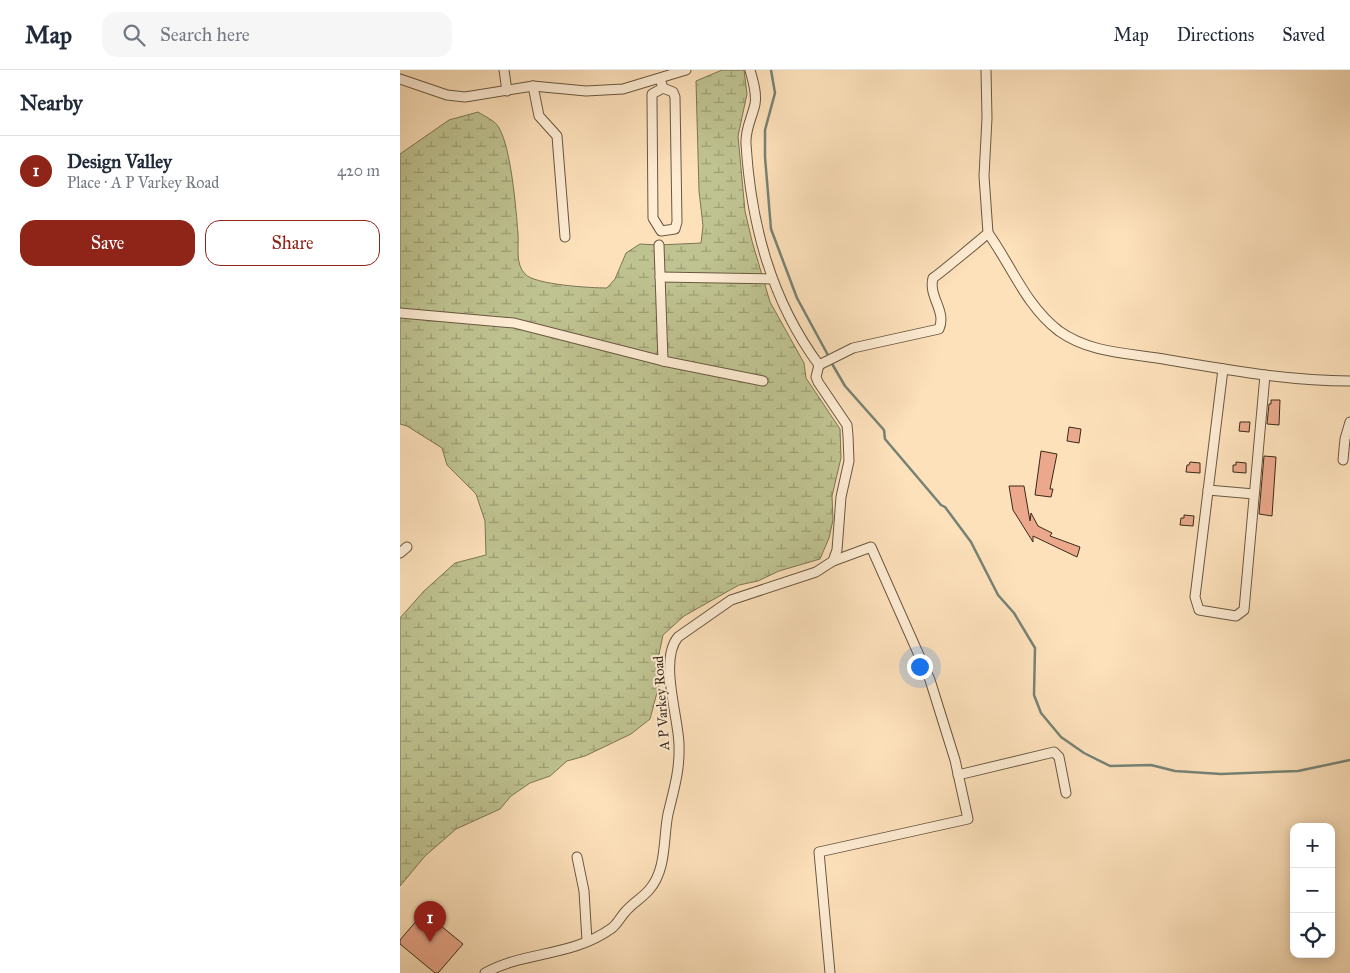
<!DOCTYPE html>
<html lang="en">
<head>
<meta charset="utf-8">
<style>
  body { margin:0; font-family:"IM FELL Great Primer",serif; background:#f6f6f7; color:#1f2937 }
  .controls { position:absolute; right:15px; bottom:15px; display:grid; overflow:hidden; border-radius:10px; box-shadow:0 2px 12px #0003 }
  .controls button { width:45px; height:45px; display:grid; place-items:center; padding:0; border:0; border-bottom:1px solid #e0e1e3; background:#fff; color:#1f2937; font:25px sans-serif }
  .you { position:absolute; left:519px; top:596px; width:18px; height:18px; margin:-12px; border:4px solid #fff; border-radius:50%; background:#1a73e8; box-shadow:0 0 0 8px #1a73e833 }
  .badge { display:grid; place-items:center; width:32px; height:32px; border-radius:50%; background:#8f2418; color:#fff; font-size:16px; font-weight:700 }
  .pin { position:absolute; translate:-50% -41px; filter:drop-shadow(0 1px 2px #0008) }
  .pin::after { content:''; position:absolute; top:26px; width:18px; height:15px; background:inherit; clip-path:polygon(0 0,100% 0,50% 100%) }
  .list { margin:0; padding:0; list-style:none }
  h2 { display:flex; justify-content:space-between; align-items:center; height:65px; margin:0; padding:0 20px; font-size:21px }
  h2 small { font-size:16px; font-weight:400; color:#747a83 }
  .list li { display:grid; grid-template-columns:32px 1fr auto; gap:15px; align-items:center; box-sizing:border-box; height:70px; padding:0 20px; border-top:1px solid #e0e1e3 }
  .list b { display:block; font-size:19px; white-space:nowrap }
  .list p { margin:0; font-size:16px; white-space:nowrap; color:#747a83 }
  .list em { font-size:16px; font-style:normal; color:#747a83 }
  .actions { display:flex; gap:10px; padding:15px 20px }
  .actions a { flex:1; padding:11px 0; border:1px solid #8f2418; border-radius:15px; text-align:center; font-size:18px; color:#8f2418 }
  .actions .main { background:#8f2418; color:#fff }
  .icon { flex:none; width:28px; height:28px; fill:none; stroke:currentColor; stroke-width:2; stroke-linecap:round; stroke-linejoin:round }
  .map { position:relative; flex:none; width:950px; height:903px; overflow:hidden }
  header { display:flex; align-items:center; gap:30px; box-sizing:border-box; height:70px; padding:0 25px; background:#fff; border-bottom:1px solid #e0e1e3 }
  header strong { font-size:24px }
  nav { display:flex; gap:28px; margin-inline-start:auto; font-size:18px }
  .search { width:350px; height:45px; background:#f6f6f7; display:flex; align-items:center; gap:12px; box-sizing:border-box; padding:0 18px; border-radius:15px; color:#747a83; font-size:19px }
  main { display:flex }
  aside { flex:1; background:#fff }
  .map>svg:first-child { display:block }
  .wetland { fill:url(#wetland-marsh); stroke:#7c7654 }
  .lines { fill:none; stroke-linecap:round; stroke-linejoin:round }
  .stream { stroke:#768275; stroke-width:2.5 }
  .building { fill:#eba88c; stroke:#392a18 }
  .minor-casing { stroke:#6a5841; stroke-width:11 }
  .minor { stroke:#feecd3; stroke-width:9 }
  .labels { text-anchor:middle; stroke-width:4; stroke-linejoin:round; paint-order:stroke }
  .street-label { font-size:14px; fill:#392a18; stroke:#feecd3 }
</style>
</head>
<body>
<header>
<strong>Map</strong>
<div class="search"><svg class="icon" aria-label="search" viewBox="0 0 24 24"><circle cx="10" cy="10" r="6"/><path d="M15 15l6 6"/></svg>Search here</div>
<nav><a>Map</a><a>Directions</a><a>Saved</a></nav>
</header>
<main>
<aside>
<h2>Nearby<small></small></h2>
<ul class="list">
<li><span class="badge">1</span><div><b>Design Valley</b><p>Place · A P Varkey Road</p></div><em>420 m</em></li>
</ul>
<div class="actions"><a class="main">Save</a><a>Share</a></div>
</aside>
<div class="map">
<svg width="950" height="903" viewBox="0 0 950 903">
  <defs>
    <pattern id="wetland-marsh" width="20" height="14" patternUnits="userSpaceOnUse" patternTransform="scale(1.25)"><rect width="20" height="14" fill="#bfc391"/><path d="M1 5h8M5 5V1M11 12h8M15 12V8" fill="none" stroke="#9c9f75"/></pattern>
  </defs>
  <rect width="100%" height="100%" fill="#fde1bb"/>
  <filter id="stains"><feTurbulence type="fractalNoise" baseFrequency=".004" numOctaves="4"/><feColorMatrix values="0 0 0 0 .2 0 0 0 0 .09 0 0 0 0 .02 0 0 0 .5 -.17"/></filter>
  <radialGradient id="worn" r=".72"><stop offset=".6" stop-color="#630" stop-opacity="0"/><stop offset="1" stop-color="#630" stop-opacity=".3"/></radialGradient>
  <!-- wetland -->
  <path class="wetland" d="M322,0H344L347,24L338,66L345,141L352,171L370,232L404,293L406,308L440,359L441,388L432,426L433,450L429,468L420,489L379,501L358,511L339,515L284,546L263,565L258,589L259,615L250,649L231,664L185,686L167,691L150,706L130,713L111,726L100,739L56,759L25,786L0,816V548L24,521L55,493L86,485L85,451L76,424L47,395L42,378L7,356L0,354V84L49,50L78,42C84,46 96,51 99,58C111,78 116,138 118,164C119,176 115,194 125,204C135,215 192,218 207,218L215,209L226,183L240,174L259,175L301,173L303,156L299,121L296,11Z"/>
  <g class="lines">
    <!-- stream -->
    <g class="stream">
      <polyline points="371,0 375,23 365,60 365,87 371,159 397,228 429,287"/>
      <polyline points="431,292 445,316 484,360 485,369 541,435 545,437 571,472 598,525 614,543 635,578 634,625 641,643 661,667 684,683 710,696 751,695 775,701 821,704 898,701 950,690"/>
    </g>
  </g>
  <!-- building -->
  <g class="building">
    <polygon points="871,330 880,330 879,355 867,354 869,334 871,334"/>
    <polygon points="840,352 850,352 849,362 839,361"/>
    <polygon points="669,357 681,359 679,373 667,371"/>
    <polygon points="641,381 657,384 650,419 653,419 651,427 635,425"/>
    <polygon points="864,386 876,387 872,446 859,444"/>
    <polygon points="790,392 800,393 800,403 786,402 787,395 789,395"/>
    <polygon points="836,392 846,393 846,403 833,402 833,395 836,395"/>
    <polygon points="609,416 624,416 630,451 631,443 638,456 652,463 650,466 680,477 677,487 633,466 633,472 613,440"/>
    <polygon points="784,445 794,446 793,456 780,455 781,448 784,448"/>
    <polygon points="24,842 63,874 38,903 35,903 0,874 0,870"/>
  </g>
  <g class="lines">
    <defs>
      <g id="minor">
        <polyline points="104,0 107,21"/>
        <path d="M350,0C353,11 357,23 355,34C352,48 345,59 346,74C351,155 371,230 419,295"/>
        <polyline points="0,9 47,25 65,27 133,16 186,21 223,19 286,0"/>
        <polyline points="260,9 263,18 273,22 275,27 277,152 275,159 261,161 253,148 252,29 252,24 263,18"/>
        <polyline points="133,16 139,46 157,66 165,167"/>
        <path d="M588,163C611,195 626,236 659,261C691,284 731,283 769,290C829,300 889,311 950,311"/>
        <polyline points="259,175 263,291"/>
        <polyline points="260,207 372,209"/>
        <polyline points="0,243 114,253 263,291 363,311"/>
        <polyline points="823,299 795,527 799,540 836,546 844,540 865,305"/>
        <polyline points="943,390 945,369 950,352"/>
        <polyline points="808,420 854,424"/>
        <polyline points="0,483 7,477"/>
        <polyline points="558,705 654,682 659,687 666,723"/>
        <polyline points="177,787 184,821 187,871"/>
        <path d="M85,903C127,880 170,888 212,858C218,853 221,846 226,841C233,833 242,828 249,820C267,800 263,768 268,744C274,719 280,700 279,674C278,645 259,590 278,567L331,530L416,502L433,491L437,480L441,427L449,391L448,366L447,355L418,312L416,307L419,295L453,278L539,259C547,241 528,227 533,208C537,206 585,166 588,163L584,106L587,48L586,0"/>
        <polyline points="430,903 419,782 568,749 555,690 530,610 471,477 433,491"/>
      </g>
    </defs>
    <!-- minor casing -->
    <use href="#minor" class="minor-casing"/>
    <!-- minor -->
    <use href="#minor" class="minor"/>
  </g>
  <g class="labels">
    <!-- street labels -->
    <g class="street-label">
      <text transform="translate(261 633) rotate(-94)" y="5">A P Varkey Road</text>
    </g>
  </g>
  <rect width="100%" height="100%" filter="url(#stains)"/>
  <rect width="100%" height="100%" fill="url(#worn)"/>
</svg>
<div class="controls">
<button>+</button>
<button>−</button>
<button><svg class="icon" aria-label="locate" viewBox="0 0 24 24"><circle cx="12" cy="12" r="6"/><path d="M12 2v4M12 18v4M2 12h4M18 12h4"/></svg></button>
</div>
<div class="you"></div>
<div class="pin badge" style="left:30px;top:872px">1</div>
</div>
</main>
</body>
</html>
